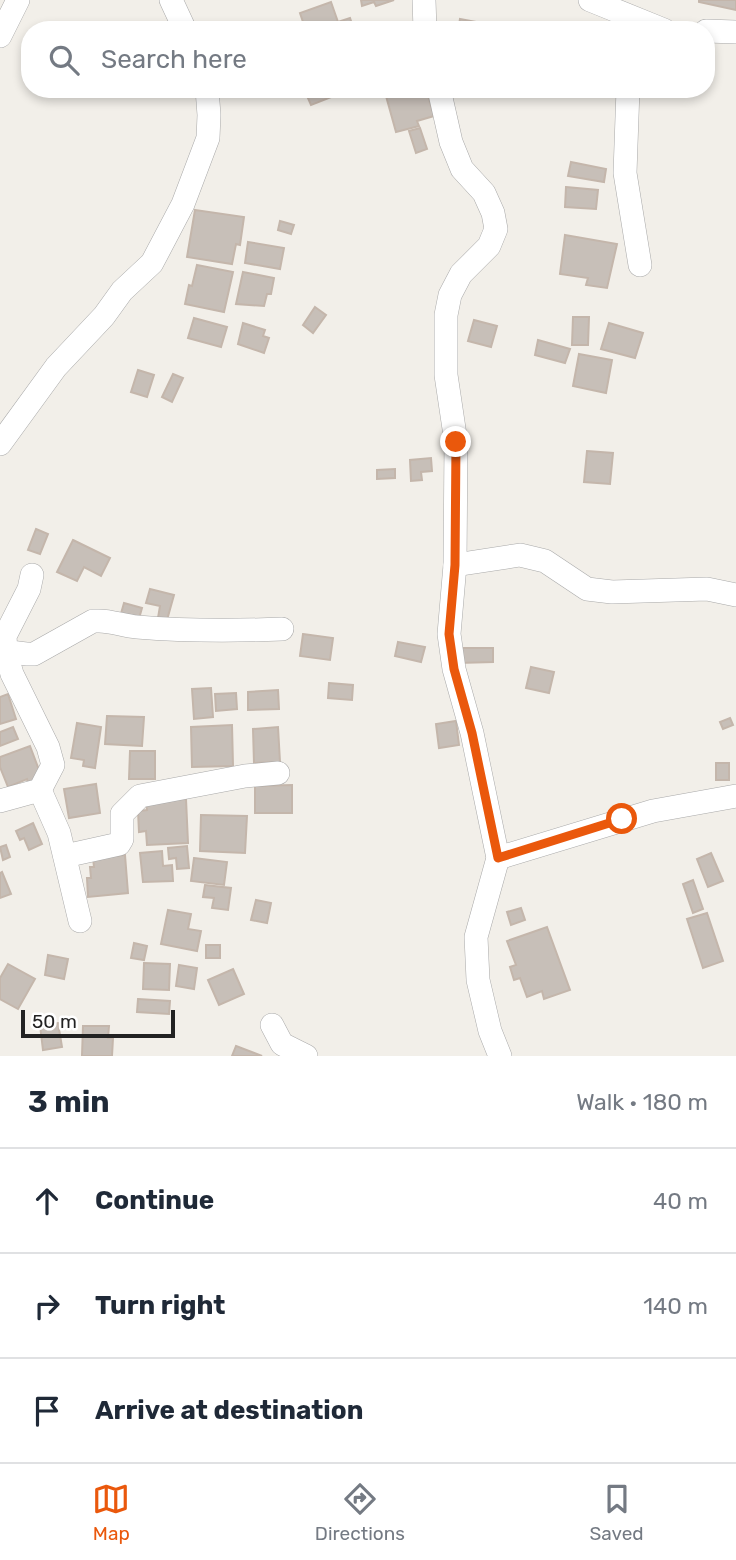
<!DOCTYPE html>
<html lang="en">
<head>
<meta charset="utf-8">
<style>
  body { margin:0; font-family:Rubik,sans-serif; background:#f2f2f3; color:#1f2937 }
  .scale { position:absolute; left:21px; bottom:18px; width:154px; box-sizing:border-box; padding-left:7px; border:4px solid #222; border-top:0; font-size:19px; line-height:24px; white-space:nowrap; color:#222; -webkit-text-stroke:5px #fff; paint-order:stroke }
  .stop { position:absolute; width:21px; height:21px; margin:-16px; border:5px solid #ea580c; border-radius:50%; background:#fff }
  .stop.end { background:#ea580c; border-color:#fff; box-shadow:0 2px 7px #0008 }
  .list { margin:0; padding:0; list-style:none }
  h2 { display:flex; justify-content:space-between; align-items:center; height:91px; margin:0; padding:0 28px; font-size:30px }
  h2 small { font-size:23px; font-weight:400; color:#747a83 }
  .list li { display:grid; grid-template-columns:46px 1fr auto; gap:21px; align-items:center; box-sizing:border-box; height:105px; padding:0 28px; border-top:2px solid #e0e1e3 }
  .list b { display:block; font-size:26px; white-space:nowrap }
  .list em { font-size:23px; font-style:normal; color:#747a83 }
  .icon { flex:none; width:38px; height:38px; fill:none; stroke:currentColor; stroke-width:2; stroke-linecap:round; stroke-linejoin:round }
  .map { position:relative; flex:none; width:736px; height:1056px; overflow:hidden }
  .search { position:absolute; background:#fff; box-shadow:0 4px 10px #0003; left:21px; right:21px; top:21px; height:77px; display:flex; align-items:center; gap:18px; box-sizing:border-box; padding:0 24px; border-radius:28px; color:#747a83; font-size:26px }
  .sheet { height:406px; background:#fff }
  nav { display:flex; justify-content:space-around; align-items:center; box-sizing:border-box; height:98px; border-top:2px solid #e0e1e3; background:#fff; font-size:19px; color:#747a83 }
  nav a { display:grid; justify-items:center; gap:4px }
  nav .on { color:#ea580c }
  .map>svg:first-child { display:block }
  .building { fill:#c7bfb8; stroke:#c4b6ab; stroke-width:2 }
  .lines { fill:none; stroke-linecap:round; stroke-linejoin:round }
  .street-casing { stroke:#a9a9a9; stroke-width:24 }
  .street { stroke:#fff; stroke-width:23 }
  .route { stroke:#ea580c; stroke-width:9 }
</style>
</head>
<body>
<div class="map">
<svg width="736" height="1056" viewBox="0 0 736 1056">
  <rect width="100%" height="100%" fill="#f2efe9"/>
  <!-- building -->
  <g class="building">
    <polygon points="361,0 394,0 376,6 374,2 362,6"/>
    <polygon points="699,0 736,0 736,10 699,2"/>
    <polygon points="331,2 338,22 350,18 354,30 292,30 304,25 300,13"/>
    <polygon points="460,19 509,28 508,30 458,30"/>
    <polygon points="304,89 337,89 339,94 311,105"/>
    <polygon points="393,89 426,89 434,116 417,121 419,126 396,132 386,96 394,94"/>
    <polygon points="474,89 501,89 501,93 474,92"/>
    <polygon points="420,128 427,149 416,153 409,131"/>
    <polygon points="571,162 606,169 604,182 568,176"/>
    <polygon points="566,187 598,190 596,209 565,207"/>
    <polygon points="195,210 244,217 240,245 236,244 232,264 187,257"/>
    <polygon points="280,221 294,225 291,234 278,230"/>
    <polygon points="565,235 617,244 607,288 586,285 588,278 560,274"/>
    <polygon points="248,242 284,248 280,269 245,263"/>
    <polygon points="197,265 233,272 224,312 185,304 189,285 192,286"/>
    <polygon points="243,272 274,278 271,294 267,294 264,306 236,304"/>
    <polygon points="315,307 326,315 313,333 303,325"/>
    <polygon points="573,317 589,317 588,345 572,345"/>
    <polygon points="194,318 227,327 221,347 188,338"/>
    <polygon points="474,320 497,326 491,347 468,341"/>
    <polygon points="243,323 265,330 263,336 269,338 264,353 238,344"/>
    <polygon points="609,323 643,333 635,358 601,349"/>
    <polygon points="538,340 570,349 565,363 535,355"/>
    <polygon points="579,354 612,360 606,393 573,386"/>
    <polygon points="138,370 154,375 147,397 131,392"/>
    <polygon points="173,374 183,378 172,402 162,397"/>
    <polygon points="587,451 613,453 610,484 584,482"/>
    <polygon points="431,458 432,471 421,472 422,480 411,481 410,460"/>
    <polygon points="395,469 395,478 377,479 377,470"/>
    <polygon points="36,529 48,534 40,554 28,550"/>
    <polygon points="73,540 110,558 101,576 84,567 77,581 57,572"/>
    <polygon points="150,589 174,595 167,620 158,618 160,606 146,603"/>
    <polygon points="124,603 142,608 138,622 120,617"/>
    <polygon points="303,634 333,638 330,660 300,656"/>
    <polygon points="398,642 425,647 421,662 395,656"/>
    <polygon points="458,648 493,648 493,662 458,663"/>
    <polygon points="531,667 554,672 549,693 526,688"/>
    <polygon points="329,683 353,685 352,700 328,698"/>
    <polygon points="211,688 213,717 194,719 192,689"/>
    <polygon points="278,690 279,709 248,710 248,692"/>
    <polygon points="236,693 237,709 216,711 215,694"/>
    <polygon points="8,694 16,719 0,724 0,697"/>
    <polygon points="107,716 144,717 142,746 105,744"/>
    <polygon points="730,718 733,725 723,729 720,722"/>
    <polygon points="456,721 459,745 439,748 436,724"/>
    <polygon points="77,723 101,727 95,768 83,766 84,760 71,758"/>
    <polygon points="232,725 233,766 192,767 191,727"/>
    <polygon points="13,727 18,739 0,746 0,732"/>
    <polygon points="278,727 280,762 254,763 253,729"/>
    <polygon points="30,746 42,778 28,783 27,779 8,787 0,767 0,757"/>
    <polygon points="130,751 155,751 155,779 129,779"/>
    <rect x="716" y="763" width="13" height="17"/>
    <polygon points="96,784 100,813 69,818 64,789"/>
    <polygon points="292,785 292,813 255,813 255,786"/>
    <polygon points="186,799 188,843 147,845 146,831 139,832 138,811 147,810 146,801"/>
    <polygon points="201,815 247,816 245,853 200,851"/>
    <polygon points="33,823 42,844 29,850 24,838 20,840 16,831"/>
    <polygon points="6,845 10,857 3,860 0,847"/>
    <polygon points="187,846 189,868 177,869 176,858 169,859 168,848"/>
    <polygon points="162,851 163,866 172,865 173,881 143,882 140,853"/>
    <polygon points="711,853 723,881 708,887 697,859"/>
    <polygon points="125,855 128,893 88,897 87,878 91,878 90,867 94,867 93,858"/>
    <polygon points="194,858 227,862 224,885 191,881"/>
    <polygon points="2,872 11,894 0,898 0,873"/>
    <polygon points="693,880 703,909 693,913 683,884"/>
    <polygon points="205,885 231,888 228,910 212,908 214,898 203,897"/>
    <polygon points="256,900 271,903 267,923 251,920"/>
    <polygon points="521,908 525,920 511,925 507,912"/>
    <polygon points="168,910 191,914 188,929 201,931 197,951 161,944"/>
    <polygon points="707,913 723,961 703,968 687,919"/>
    <polygon points="547,927 570,990 544,999 542,991 527,997 520,978 514,980 510,967 516,965 507,941"/>
    <polygon points="134,943 147,946 144,960 131,958"/>
    <rect x="206" y="945" width="14" height="13"/>
    <polygon points="48,955 68,959 64,979 45,975"/>
    <polygon points="144,963 170,964 169,990 143,989"/>
    <polygon points="8,964 35,979 18,1009 0,999 0,978"/>
    <polygon points="179,965 197,968 194,989 176,986"/>
    <polygon points="233,969 244,994 219,1005 208,980"/>
    <polygon points="138,999 170,1001 169,1014 137,1012"/>
    <polygon points="58,1023 62,1047 43,1050 40,1025"/>
    <polygon points="83,1026 109,1026 108,1038 113,1038 112,1056 82,1056"/>
    <polygon points="236,1046 262,1056 232,1056"/>
  </g>
  <g class="lines">
    <defs>
      <g id="street">
        <polyline points="171,0 185,30"/>
        <polyline points="424,0 425,30"/>
        <polyline points="590,0 664,30"/>
        <polyline points="706,31 736,32"/>
        <polyline points="0,36 18,0"/>
        <polyline points="439,89 451,142 462,169 484,193 493,213 496,229 489,246 461,274 450,295 446,315 446,375 456,442 455,565 449,634 454,669 472,733 498,858 476,937 478,980 490,1031 500,1056"/>
        <polyline points="628,89 625,173 640,265"/>
        <polyline points="0,444 56,367 104,316 122,291 152,263 183,204 208,138 209,115 207,89"/>
        <polyline points="455,565 520,555 545,561 587,589 612,592 707,589 736,595"/>
        <path d="M6,653C17,651 24,655 34,654L93,621H99C112,621 124,626 137,627C185,631 233,631 282,629"/>
        <polyline points="40,790 59,833 80,921"/>
        <polyline points="0,801 40,790 53,765 48,747 12,674 6,653 5,636 29,589 32,575"/>
        <polyline points="65,856 119,844 122,839 122,814 140,796 245,776 278,773"/>
        <polyline points="498,858 653,811 736,796"/>
        <polyline points="272,1025 282,1044 306,1056"/>
      </g>
    </defs>
    <!-- street casing -->
    <use href="#street" class="street-casing"/>
    <!-- street -->
    <use href="#street" class="street"/>
  </g>
  <g class="lines">
    <!-- route -->
    <polyline class="route" points="456,442 455,565 449,634 454,669 472,733 498,858 622,819"/>
  </g>
</svg>
<div class="scale">50 m</div>
<div class="stop" style="left:622px;top:819px"></div>
<div class="stop end" style="left:456px;top:442px"></div>
<div class="search"><svg class="icon" aria-label="search" viewBox="0 0 24 24"><circle cx="10" cy="10" r="6"/><path d="M15 15l6 6"/></svg>Search here</div>
</div>
<section class="sheet">
<h2>3 min<small>Walk · 180 m</small></h2>
<ul class="list">
<li><svg class="icon" aria-label="ahead" viewBox="0 0 24 24"><path d="M12 20V5M6 11l6-6 6 6"/></svg><div><b>Continue</b></div><em>40 m</em></li>
<li><svg class="icon" aria-label="right" viewBox="0 0 24 24"><path d="M7 20v-9h11M14 6l5 5-5 5"/></svg><div><b>Turn right</b></div><em>140 m</em></li>
<li><svg class="icon" aria-label="arrive" viewBox="0 0 24 24"><path d="M6 21V4h12l-3 4 3 4H6"/></svg><div><b>Arrive at destination</b></div></li>
</ul>
</section>
<nav>
<a class="on"><svg class="icon" aria-label="map" viewBox="0 0 24 24"><path d="M3 6l6-2 6 2 6-2v14l-6 2-6-2-6 2zM9 4v14M15 6v14"/></svg>Map</a>
<a><svg class="icon" aria-label="directions" viewBox="0 0 24 24"><path d="M12 3l9 9-9 9-9-9zM9 14v-3h6M13 9l2 2-2 2"/></svg>Directions</a>
<a><svg class="icon" aria-label="saved" viewBox="0 0 24 24"><path d="M7 4h10v16l-5-4-5 4z"/></svg>Saved</a>
</nav>
</body>
</html>
